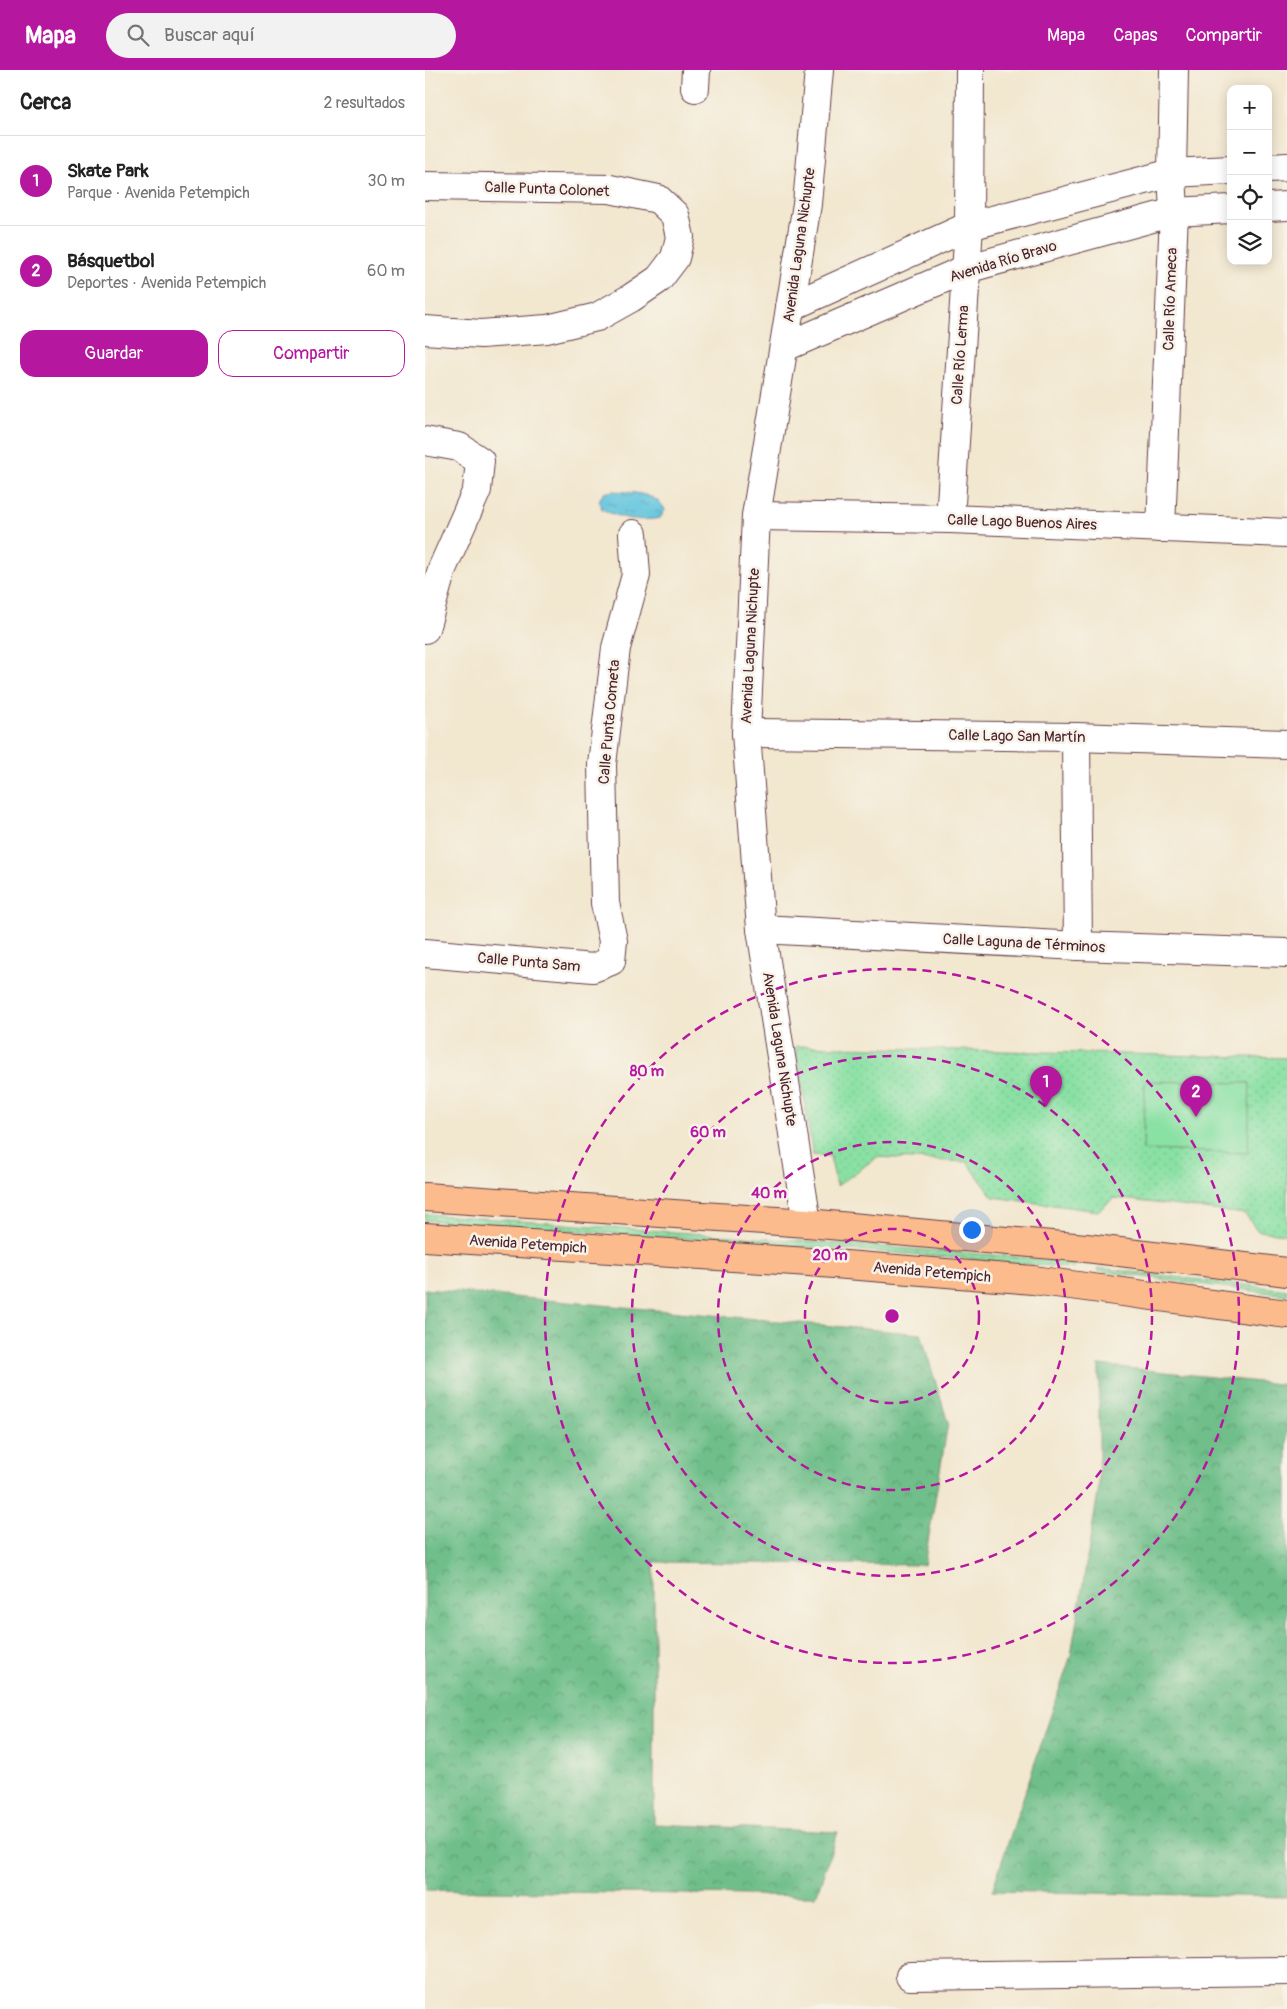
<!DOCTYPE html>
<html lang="es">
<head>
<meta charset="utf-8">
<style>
  body { margin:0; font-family:Pangolin,sans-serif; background:#f2f2f2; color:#222 }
  .controls { position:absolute; right:15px; top:15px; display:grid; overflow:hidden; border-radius:10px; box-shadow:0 2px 12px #0003 }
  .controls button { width:45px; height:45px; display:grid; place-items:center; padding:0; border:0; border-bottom:1px solid #e0e0e0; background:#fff; color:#222; font:25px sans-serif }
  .you { position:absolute; left:546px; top:1159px; width:18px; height:18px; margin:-12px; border:4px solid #fff; border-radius:50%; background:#1a73e8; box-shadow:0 0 0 8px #1a73e833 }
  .badge { display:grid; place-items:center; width:32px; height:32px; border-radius:50%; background:#b5179e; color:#fff; font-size:16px; font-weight:700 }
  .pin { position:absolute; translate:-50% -41px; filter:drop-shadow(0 1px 2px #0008) }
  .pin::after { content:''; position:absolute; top:26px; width:18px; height:15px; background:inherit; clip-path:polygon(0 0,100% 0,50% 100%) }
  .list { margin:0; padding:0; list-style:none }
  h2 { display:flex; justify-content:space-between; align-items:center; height:65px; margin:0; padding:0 20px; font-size:21px }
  h2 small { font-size:16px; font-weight:400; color:#767676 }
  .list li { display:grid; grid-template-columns:32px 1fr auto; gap:15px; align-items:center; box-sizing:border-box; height:90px; padding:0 20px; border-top:1px solid #e0e0e0 }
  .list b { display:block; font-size:19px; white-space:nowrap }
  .list p { margin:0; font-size:16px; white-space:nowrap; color:#767676 }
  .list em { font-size:16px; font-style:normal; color:#767676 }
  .actions { display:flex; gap:10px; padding:15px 20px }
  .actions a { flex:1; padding:11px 0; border:1px solid #b5179e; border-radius:15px; text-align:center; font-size:18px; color:#b5179e }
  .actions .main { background:#b5179e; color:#fff }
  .icon { flex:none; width:28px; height:28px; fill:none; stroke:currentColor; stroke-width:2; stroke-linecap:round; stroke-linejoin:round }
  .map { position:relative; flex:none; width:862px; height:1939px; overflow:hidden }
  header { display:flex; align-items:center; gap:30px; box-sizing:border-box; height:70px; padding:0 25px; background:#b5179e; color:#fff }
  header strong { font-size:24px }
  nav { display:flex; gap:28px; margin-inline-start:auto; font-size:18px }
  .search { width:350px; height:45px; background:#f2f2f2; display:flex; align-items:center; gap:12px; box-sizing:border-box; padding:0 18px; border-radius:28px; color:#767676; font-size:19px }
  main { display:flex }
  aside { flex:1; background:#fff }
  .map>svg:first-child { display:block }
  .grass { fill:url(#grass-dots); stroke:#6a8068 }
  .forest { fill:url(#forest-crowns); stroke:#5c6f5a }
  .garden { fill:#8ae1a4; stroke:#6a8068 }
  .water { fill:url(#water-ripples); stroke:#557284 }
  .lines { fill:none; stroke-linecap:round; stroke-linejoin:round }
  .minor-casing { stroke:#633d44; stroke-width:30 }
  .major-casing { stroke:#633d44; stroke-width:30 }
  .minor { stroke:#fff; stroke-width:28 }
  .major { stroke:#fbbb8d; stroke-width:28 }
  .ring { fill:none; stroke:#b5179e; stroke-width:2.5; stroke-dasharray:9 6 }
  .labels { text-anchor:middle; stroke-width:5; stroke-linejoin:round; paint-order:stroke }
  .street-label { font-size:15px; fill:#4a1f2b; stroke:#f7f3e8 }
  .centre { fill:#b5179e; stroke:#f7f3e8; stroke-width:2.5 }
  .ring-label { font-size:15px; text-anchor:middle; font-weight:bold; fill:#b5179e; stroke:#f7f3e8; stroke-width:5; stroke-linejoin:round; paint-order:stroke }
</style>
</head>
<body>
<header>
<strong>Mapa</strong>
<div class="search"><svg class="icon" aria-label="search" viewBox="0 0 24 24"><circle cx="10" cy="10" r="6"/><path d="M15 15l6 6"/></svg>Buscar aquí</div>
<nav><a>Mapa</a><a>Capas</a><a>Compartir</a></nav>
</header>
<main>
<aside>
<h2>Cerca<small>2 resultados</small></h2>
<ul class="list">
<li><span class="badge">1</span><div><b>Skate Park</b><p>Parque · Avenida Petempich</p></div><em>30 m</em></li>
<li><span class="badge">2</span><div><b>Básquetbol</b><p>Deportes · Avenida Petempich</p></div><em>60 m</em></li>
</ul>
<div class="actions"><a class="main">Guardar</a><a>Compartir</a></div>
</aside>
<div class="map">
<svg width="862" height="1939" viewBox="0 0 862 1939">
  <defs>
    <pattern id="grass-dots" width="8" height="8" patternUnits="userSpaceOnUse" patternTransform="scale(1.25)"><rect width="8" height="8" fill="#8ae1a4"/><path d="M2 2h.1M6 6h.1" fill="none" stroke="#79c18d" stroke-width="1.8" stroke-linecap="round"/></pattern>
    <pattern id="forest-crowns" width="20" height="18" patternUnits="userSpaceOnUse" patternTransform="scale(1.25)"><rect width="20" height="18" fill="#6fbf8a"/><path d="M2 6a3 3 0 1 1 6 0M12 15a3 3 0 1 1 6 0" fill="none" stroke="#5d9b71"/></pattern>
    <pattern id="water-ripples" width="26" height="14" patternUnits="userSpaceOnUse" patternTransform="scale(1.25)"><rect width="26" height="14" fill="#60c4de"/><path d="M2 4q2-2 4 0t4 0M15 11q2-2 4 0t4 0" fill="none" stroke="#519fb4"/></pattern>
  </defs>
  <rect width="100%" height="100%" fill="#f7f3e8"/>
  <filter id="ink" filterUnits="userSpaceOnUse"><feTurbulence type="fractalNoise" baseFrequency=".02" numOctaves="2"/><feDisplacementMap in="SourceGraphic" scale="10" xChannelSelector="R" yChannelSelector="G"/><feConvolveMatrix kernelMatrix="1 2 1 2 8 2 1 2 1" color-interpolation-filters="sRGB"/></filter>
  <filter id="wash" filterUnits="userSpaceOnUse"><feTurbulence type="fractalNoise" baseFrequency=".0096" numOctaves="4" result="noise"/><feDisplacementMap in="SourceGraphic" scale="20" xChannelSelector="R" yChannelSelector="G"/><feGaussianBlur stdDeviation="1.12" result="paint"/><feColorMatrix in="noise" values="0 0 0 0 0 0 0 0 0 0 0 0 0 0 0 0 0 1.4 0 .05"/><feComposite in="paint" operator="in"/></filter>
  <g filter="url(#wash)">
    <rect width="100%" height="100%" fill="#f2e7cf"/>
    <!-- grass -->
    <g class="grass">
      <polygon points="371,976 862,988 862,1164 833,1161 820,1144 689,1128 673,1141 568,1127 542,1092 452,1087 412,1116 405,1086 388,1085"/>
      <polygon points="0,1144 580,1186 649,1193 649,1198 514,1186 0,1150"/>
      <polygon points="673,1198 862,1220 862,1225 673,1201"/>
    </g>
    <!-- forest -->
    <g class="forest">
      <polygon points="0,1219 496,1264 523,1353 499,1495 229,1492 229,1754 413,1762 391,1826 0,1820"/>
      <polygon points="674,1295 862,1315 862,1827 567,1821 646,1585 674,1417"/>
    </g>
    <!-- garden -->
    <polygon class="garden" points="720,1011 825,1013 823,1083 718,1080"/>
    <!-- water -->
    <path class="water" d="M188,421C205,422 233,423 240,440L235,448C214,452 196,449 177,439L174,430L179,423Z"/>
  </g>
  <g filter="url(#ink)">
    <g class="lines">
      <defs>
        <g id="minor">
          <polyline points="270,18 271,0"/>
          <polyline points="843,98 862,97"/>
          <polyline points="0,116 185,119 233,129 250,145 255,167 250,188 234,209 206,228 172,247 122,259 56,264 0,260"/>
          <polyline points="843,137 862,136"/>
          <polyline points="365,237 544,156 747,103 806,100"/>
          <polyline points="360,277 541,199 749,142 806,139"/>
          <polyline points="0,371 34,377 55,391 52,420 17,499 0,559"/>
          <polyline points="331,446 525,449 862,463"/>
          <polyline points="525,449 544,156 545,0"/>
          <polyline points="736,458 749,142 747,103 749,0"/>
          <polyline points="321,663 651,667 862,674"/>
          <polyline points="651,667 653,876"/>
          <polyline points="336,859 653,876 862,883"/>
          <polyline points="0,883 168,898 186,891 188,871 180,833 177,694 191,578 211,505 208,464"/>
          <polyline points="382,1153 336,859 321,663 331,446 382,134 394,0"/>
          <polyline points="485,1906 862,1901"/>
        </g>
        <g id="major">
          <polyline points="0,1127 382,1153 661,1178 862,1202"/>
          <polyline points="0,1167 384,1192 608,1210 862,1244"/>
        </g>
      </defs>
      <!-- minor casing -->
      <use href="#minor" class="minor-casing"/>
      <!-- major casing -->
      <use href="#major" class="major-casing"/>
      <!-- minor -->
      <use href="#minor" class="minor"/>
      <!-- major -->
      <use href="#major" class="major"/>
    </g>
  </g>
  <!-- distance rings -->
  <g class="ring">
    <circle cx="467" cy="1246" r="87"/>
    <circle cx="467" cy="1246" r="174"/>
    <circle cx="467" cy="1246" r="260"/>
    <circle cx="467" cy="1246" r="347"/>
  </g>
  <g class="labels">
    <!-- street labels -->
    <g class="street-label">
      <text transform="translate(122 119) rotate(2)" y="5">Calle Punta Colonet</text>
      <text transform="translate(374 175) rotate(-82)" y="5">Avenida Laguna Nichupte</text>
      <text transform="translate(578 191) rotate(-17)" y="5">Avenida Río Bravo</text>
      <text transform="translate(745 229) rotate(-88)" y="5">Calle Río Ameca</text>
      <text transform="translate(535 285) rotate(-86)" y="5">Calle Río Lerma</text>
      <text transform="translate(597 452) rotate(2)" y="5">Calle Lago Buenos Aires</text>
      <text transform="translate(325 576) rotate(-87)" y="5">Avenida Laguna Nichupte</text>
      <text transform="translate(184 652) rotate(-85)" y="5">Calle Punta Cometa</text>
      <text transform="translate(592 666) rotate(1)" y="5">Calle Lago San Martín</text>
      <text transform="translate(599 873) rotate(3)" y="5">Calle Laguna de Términos</text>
      <text transform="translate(104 892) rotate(5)" y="5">Calle Punta Sam</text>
      <text transform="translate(355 979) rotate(81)" y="5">Avenida Laguna Nichupte</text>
      <text transform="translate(103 1174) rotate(4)" y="5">Avenida Petempich</text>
      <text transform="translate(507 1202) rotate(5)" y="5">Avenida Petempich</text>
    </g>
  </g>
  <circle cx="467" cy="1246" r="8" class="centre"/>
  <g class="ring-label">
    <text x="222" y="1006">80 m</text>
    <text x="283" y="1067">60 m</text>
    <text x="344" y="1128">40 m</text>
    <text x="405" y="1190">20 m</text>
  </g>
</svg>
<div class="controls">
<button>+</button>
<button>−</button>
<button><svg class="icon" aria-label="locate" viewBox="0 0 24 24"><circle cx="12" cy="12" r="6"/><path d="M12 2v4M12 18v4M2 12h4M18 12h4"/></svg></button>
<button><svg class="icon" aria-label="layers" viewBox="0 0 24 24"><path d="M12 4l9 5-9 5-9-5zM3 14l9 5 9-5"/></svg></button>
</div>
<div class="you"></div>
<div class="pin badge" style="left:621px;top:1037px">1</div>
<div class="pin badge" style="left:771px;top:1047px">2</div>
</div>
</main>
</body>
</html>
